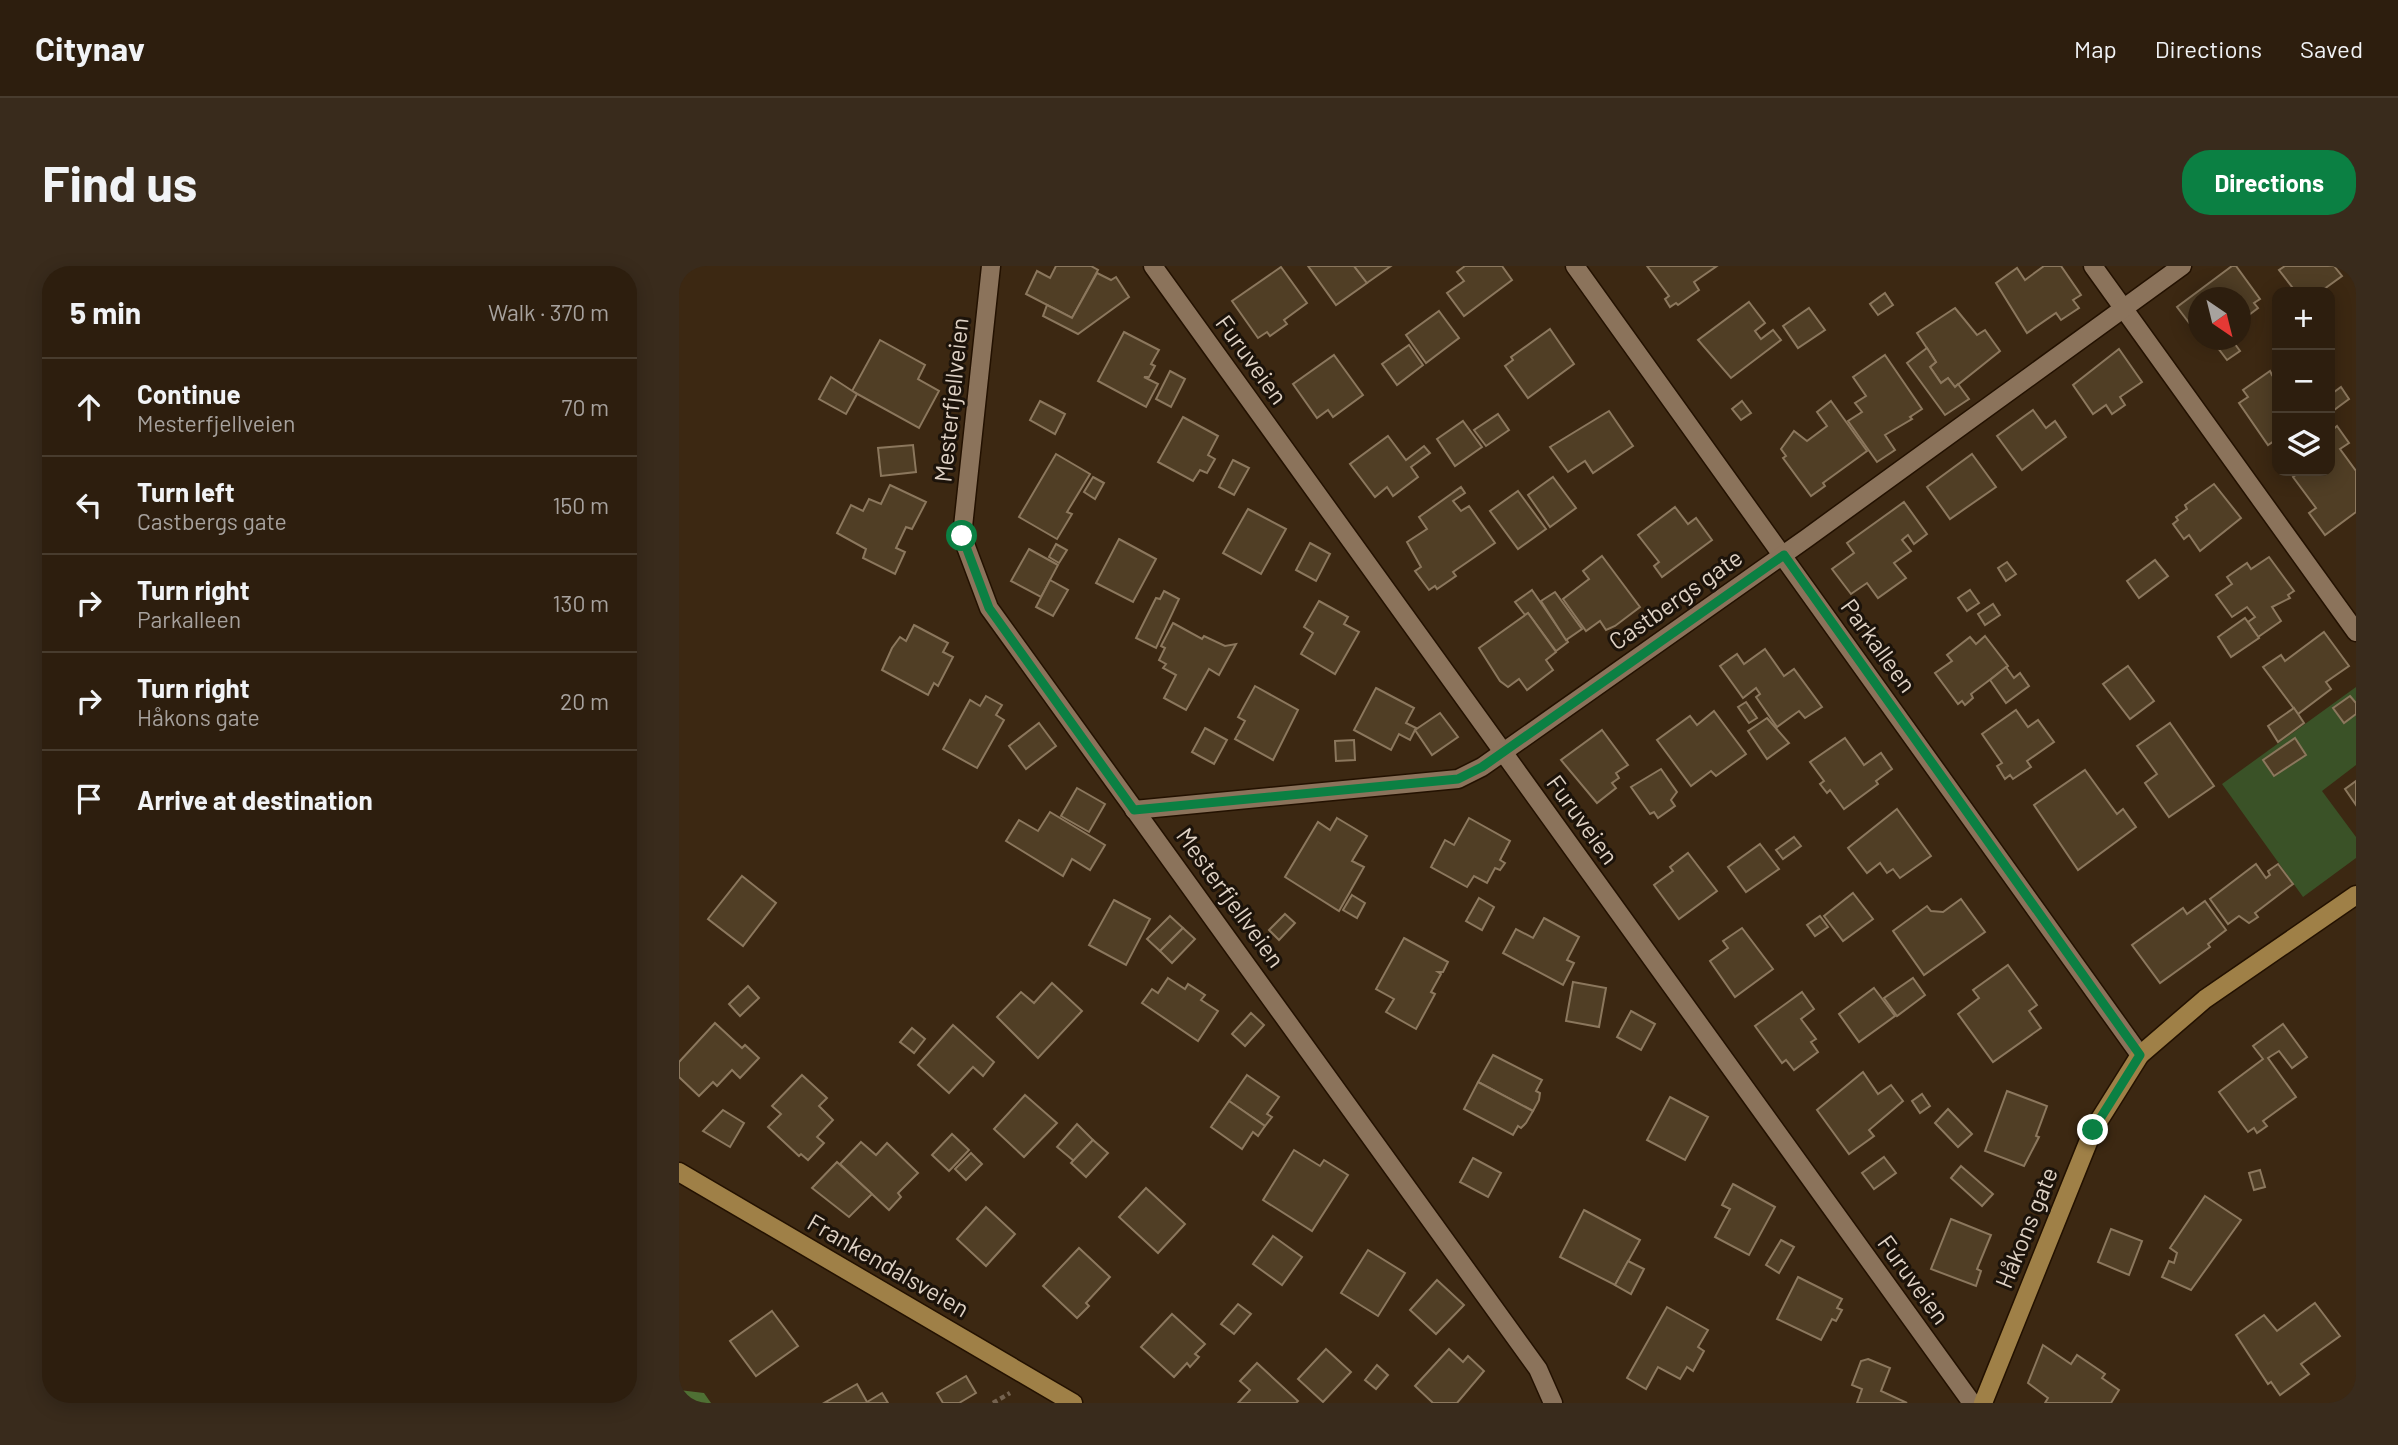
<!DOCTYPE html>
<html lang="en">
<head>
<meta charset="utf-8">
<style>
  body { margin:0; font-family:Barlow,sans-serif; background:#392b1c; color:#f1f3f6 }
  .controls { position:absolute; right:21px; top:21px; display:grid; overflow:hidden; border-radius:14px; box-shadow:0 4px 18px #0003 }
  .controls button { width:63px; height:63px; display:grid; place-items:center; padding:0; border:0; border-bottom:2px solid #483c2e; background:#2d1e0e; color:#f1f3f6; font:35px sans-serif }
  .compass { position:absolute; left:1509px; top:21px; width:63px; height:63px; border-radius:50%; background:#2d1e0e; box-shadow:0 4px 18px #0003; rotate:145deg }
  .stop { position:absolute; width:21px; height:21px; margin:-16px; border:5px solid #0b8043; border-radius:50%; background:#fff }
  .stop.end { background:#0b8043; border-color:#fff; box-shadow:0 2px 7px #0008 }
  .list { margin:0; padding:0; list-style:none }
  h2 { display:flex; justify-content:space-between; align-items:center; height:91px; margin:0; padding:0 28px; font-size:30px }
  h2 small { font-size:23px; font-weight:400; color:#a7a29e }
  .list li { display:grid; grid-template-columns:46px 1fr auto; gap:21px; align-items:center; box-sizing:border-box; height:98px; padding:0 28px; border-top:2px solid #483c2e }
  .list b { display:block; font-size:26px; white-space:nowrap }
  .list p { margin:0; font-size:23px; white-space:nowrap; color:#a7a29e }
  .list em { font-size:23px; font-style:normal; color:#a7a29e }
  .icon { flex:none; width:38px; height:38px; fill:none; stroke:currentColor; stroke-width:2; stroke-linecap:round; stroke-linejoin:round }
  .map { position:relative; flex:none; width:1677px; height:1137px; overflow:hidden; border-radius:28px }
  header { display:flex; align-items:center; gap:42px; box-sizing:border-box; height:98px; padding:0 35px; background:#2d1e0e; border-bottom:2px solid #483c2e }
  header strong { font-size:33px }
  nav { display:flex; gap:38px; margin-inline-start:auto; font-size:24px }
  .intro { display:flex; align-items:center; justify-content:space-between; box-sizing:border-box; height:168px; padding:0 42px }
  h1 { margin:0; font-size:49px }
  .button { padding:18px 32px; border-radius:28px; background:#0b8043; color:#fff; font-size:24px; font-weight:700 }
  main { display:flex; gap:42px; padding:0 42px }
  aside { flex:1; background:#2d1e0e; border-radius:28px; box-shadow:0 4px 18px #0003 }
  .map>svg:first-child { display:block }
  .green { fill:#3a5227 }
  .forest { fill:#4f7034 }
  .building { fill:#503e25; stroke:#8b775d; stroke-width:2 }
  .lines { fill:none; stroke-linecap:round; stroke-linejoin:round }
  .street-casing { stroke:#231100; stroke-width:21 }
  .secondary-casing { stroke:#231100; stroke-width:21 }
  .path { stroke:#74624f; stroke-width:4.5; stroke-dasharray:5 3.5; stroke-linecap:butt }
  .street { stroke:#8b735b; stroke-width:18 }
  .secondary { stroke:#9f8047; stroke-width:18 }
  .route { stroke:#0b8043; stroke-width:9 }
  .labels { text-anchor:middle; stroke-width:6; stroke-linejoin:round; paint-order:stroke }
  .street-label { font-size:24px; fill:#dfd2c5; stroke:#1c130a }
</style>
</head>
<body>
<header>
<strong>Citynav</strong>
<nav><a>Map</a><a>Directions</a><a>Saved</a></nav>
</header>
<div class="intro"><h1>Find us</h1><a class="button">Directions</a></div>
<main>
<aside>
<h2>5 min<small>Walk · 370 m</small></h2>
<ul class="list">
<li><svg class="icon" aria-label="ahead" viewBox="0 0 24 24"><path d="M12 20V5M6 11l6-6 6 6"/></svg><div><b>Continue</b><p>Mesterfjellveien</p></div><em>70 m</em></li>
<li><svg class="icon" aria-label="left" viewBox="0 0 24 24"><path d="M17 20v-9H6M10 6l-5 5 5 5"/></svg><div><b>Turn left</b><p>Castbergs gate</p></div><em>150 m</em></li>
<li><svg class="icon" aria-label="right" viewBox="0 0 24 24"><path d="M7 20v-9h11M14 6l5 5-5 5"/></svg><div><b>Turn right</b><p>Parkalleen</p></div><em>130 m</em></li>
<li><svg class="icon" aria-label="right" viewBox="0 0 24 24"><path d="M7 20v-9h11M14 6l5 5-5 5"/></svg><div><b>Turn right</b><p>Håkons gate</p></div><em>20 m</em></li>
<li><svg class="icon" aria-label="arrive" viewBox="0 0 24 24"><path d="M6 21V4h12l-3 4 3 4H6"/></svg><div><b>Arrive at destination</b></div></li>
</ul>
</aside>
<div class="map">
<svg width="1677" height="1137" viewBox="0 0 1677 1137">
  <rect width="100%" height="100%" fill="#3c2812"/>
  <!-- green -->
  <polygon class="green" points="1677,421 1677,499 1643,525 1677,571 1677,592 1624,631 1543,518"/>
  <!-- forest -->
  <polygon class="forest" points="0,1124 25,1127 32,1137 0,1137"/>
  <!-- building -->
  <g class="building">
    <polygon points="377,0 412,0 419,4 393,52 347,28 358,5 371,12"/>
    <polygon points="629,0 675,0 688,17 657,39"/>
    <polygon points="675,0 712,0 688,17"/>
    <polygon points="786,0 823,0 833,14 785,50 768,27 785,15 778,6"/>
    <polygon points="968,0 1038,0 1015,16 1020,24 999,39 997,37 991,41 986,33 990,30"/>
    <polygon points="1365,0 1382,0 1402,29 1394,34 1400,42 1382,54 1377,47 1348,67 1317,17 1338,2 1346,14"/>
    <polygon points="1553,0 1557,0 1581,33 1575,37 1579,42 1562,55 1562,32 1520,32 1520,58 1514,62 1498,41"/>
    <polygon points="1606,0 1655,0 1663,10 1641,26 1623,24 1617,26 1600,4"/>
    <polygon points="602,1 628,37 605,54 608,58 591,70 588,66 579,72 553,35"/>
    <polygon points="418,7 432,14 437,11 450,31 399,68 364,50 368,39 393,52"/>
    <polygon points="1206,27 1214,39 1199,49 1191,38"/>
    <polygon points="1070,36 1086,57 1076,65 1082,73 1094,64 1102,74 1052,112 1019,74"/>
    <polygon points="1130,42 1146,64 1119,82 1104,60"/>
    <polygon points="1276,42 1298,69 1306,64 1321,85 1276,121 1269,112 1262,117 1251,101 1257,96 1238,67"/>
    <polygon points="760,45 780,72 747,97 727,69"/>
    <polygon points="871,63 895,98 849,132 826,100 834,94 832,91"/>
    <polygon points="445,66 480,84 472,98 476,100 470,111 465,111 479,118 467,141 419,115"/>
    <polygon points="201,74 246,99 239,113 260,125 240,162 173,125"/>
    <polygon points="1553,74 1561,85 1548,94 1539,82"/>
    <polygon points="730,79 744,99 718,119 703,98"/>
    <polygon points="1248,82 1257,96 1251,101 1262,117 1269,112 1276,121 1279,118 1290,133 1266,149 1228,97"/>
    <polygon points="1440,83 1463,116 1441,131 1446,139 1433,148 1427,139 1414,148 1394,119"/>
    <polygon points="655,89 684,129 654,151 649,144 638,152 614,118"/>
    <polygon points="1206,89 1243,143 1231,151 1233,153 1206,169 1216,184 1198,196 1169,155 1183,146 1176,137 1187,130 1174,111"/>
    <polygon points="491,105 506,113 492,141 477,133"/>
    <polygon points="1591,105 1593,109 1598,106 1598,173 1589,179 1560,137 1569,131 1564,124"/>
    <polygon points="152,111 178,128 167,148 140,133"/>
    <polygon points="1662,121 1670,133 1651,147 1651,129"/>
    <polygon points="361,135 386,148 376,168 351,154"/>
    <polygon points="1063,135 1072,147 1062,154 1053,143"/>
    <polygon points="1152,135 1188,185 1144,217 1146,220 1132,230 1104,192 1107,190 1102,183 1115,165 1128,175 1148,160 1138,146"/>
    <polygon points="1354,144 1367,162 1376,155 1387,171 1343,204 1318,170"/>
    <polygon points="930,145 954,180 914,207 906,195 889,206 871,181"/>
    <polygon points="819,148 830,164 807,180 795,164"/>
    <polygon points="504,151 539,170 529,189 536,193 528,207 521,204 514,215 479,196"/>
    <polygon points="784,155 803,181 776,200 758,173"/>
    <polygon points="1658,160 1670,177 1661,183 1677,205 1677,246 1646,269 1630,247 1637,242 1614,211 1622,205 1651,205 1651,166"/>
    <polygon points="709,170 727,194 745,180 751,187 732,201 739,211 714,230 708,221 696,231 671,198"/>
    <polygon points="234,179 237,206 202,210 199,182"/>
    <polygon points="377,188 411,208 388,246 393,248 378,273 340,251"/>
    <polygon points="1293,188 1317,221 1271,253 1248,221"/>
    <polygon points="554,194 570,202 555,229 540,221"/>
    <polygon points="414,211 425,217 416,233 405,226"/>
    <polygon points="874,211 897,242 871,261 849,229"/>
    <polygon points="1535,218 1562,252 1521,285 1510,269 1505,273 1494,258 1499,254 1497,251 1508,243 1506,239"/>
    <polygon points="211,219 247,236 233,263 227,261 217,282 226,286 216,308 184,292 187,283 158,267 172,239 184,245 190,233 202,238"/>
    <polygon points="782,221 786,227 774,235 782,245 790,240 816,277 774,306 777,310 758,323 756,320 750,324 736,305 742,301 728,276 748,263 740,251"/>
    <polygon points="839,225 867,263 839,283 811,245"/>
    <polygon points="1225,236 1248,268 1235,278 1229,269 1223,274 1232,285 1215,297 1227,312 1199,332 1188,317 1172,328 1153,303 1175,287 1168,277"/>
    <polygon points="996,241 1009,258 1017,252 1033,274 983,311 975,300 980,296 959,269"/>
    <polygon points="569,243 607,263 582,308 544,287"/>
    <polygon points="440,273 477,293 454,336 417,317"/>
    <polygon points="631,277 651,288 637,315 617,304"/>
    <polygon points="377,278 388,284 380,297 370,291"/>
    <polygon points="350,283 379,299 362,331 332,315"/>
    <polygon points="923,290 961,341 936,360 927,364 921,355 907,365 884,333 910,313 904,305"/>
    <polygon points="1590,291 1615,325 1609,329 1611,332 1593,341 1602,355 1579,371 1569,356 1576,351 1568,341 1553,351 1537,329 1553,318 1548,311 1568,297 1572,303"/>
    <polygon points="1476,294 1489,310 1460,332 1448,315"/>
    <polygon points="1328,296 1337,308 1327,315 1319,302"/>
    <polygon points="371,314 389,324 374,350 357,341"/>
    <polygon points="853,324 889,376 877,385 849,347 846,349 836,336"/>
    <polygon points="1291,324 1300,337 1288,345 1279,332"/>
    <polygon points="485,325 500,333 477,382 457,372 477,332 481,333"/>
    <polygon points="876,326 903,363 887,374 862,335"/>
    <polygon points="640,335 669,351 665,358 680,366 656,408 622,388 634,367 625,361"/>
    <polygon points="1314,338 1321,349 1306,359 1299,348"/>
    <polygon points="849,347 877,386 867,394 874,404 848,424 840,413 829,421 821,415 800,382"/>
    <polygon points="1566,352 1580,372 1552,391 1539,371"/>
    <polygon points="494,357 523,373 525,370 546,380 557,378 540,409 530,403 507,444 485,432 497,409 484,402 487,398 480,394 486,382 482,380"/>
    <polygon points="235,359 269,377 264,386 274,391 259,420 255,417 249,429 203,404 213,382 221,371 227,375"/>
    <polygon points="1645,366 1670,400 1647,416 1652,423 1619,448 1584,401 1602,389 1606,395"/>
    <polygon points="1306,370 1329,400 1292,428 1294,432 1286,439 1283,435 1279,438 1256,407 1273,395 1268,389 1291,371 1297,378"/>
    <polygon points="1086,383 1105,410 1115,403 1143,441 1126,452 1120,445 1098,461 1077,431 1081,428 1077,422 1064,432 1041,400 1058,388 1065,398"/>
    <polygon points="1449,400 1475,435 1451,453 1424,418"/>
    <polygon points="1327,401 1335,412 1341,407 1350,420 1327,437 1311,414"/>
    <polygon points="576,420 619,444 594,494 556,473 566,455 559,451"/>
    <polygon points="697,422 735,442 727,457 737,462 731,474 720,468 712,484 675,464"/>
    <polygon points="307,430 323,439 317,449 325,454 298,502 264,483 291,434 301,440"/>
    <polygon points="1671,430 1677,437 1677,448 1665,457 1654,442"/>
    <polygon points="1067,436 1078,452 1070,457 1059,441"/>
    <polygon points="1615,442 1625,457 1599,476 1589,460"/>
    <polygon points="1337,444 1349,461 1359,454 1375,476 1348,495 1352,501 1334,513 1331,509 1326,513 1318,500 1323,497 1303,468"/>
    <polygon points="1035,445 1067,488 1037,510 1032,505 1012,520 978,474 1011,450 1018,459"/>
    <polygon points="761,447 779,471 753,489 736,464"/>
    <polygon points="1088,452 1110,477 1088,493 1069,465"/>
    <polygon points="360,457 377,480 347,503 330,480"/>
    <polygon points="1491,457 1535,520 1490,551 1466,517 1478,508 1458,480"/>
    <polygon points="526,462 548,474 535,498 513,486"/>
    <polygon points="923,464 949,499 937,507 940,512 933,517 937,522 918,537 882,494"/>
    <polygon points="1166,472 1185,499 1202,487 1213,503 1197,515 1199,518 1165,543 1151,524 1148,527 1141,518 1145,515 1131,496"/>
    <polygon points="1616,472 1627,489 1595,510 1584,494"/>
    <polygon points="675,474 676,494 657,495 656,475"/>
    <polygon points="982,503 998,526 992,534 996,540 979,552 975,546 971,548 952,521"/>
    <polygon points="1406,504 1438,548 1444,543 1457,561 1399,604 1355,539"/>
    <polygon points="1677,515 1677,539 1666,523"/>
    <polygon points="398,522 426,538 410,566 382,550"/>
    <polygon points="1218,543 1252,590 1221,612 1214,603 1208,607 1201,597 1188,607 1169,582"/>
    <polygon points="371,546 426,579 411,604 393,593 384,610 327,575 340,554 359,565"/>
    <polygon points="658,552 688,570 673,595 685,601 660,645 606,611 639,556 651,564"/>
    <polygon points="790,552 831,575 821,594 826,597 821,604 816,602 808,617 795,610 788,621 752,601 766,574 775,579"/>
    <polygon points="1115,571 1122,580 1104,593 1097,584"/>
    <polygon points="1081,578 1100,603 1067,626 1049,601"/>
    <polygon points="1009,587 1038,625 1000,653 975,619 994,605 991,601"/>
    <polygon points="1577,598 1587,612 1591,609 1589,605 1599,598 1614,618 1576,647 1579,651 1570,657 1560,650 1549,658 1531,633"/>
    <polygon points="63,610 97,637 64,680 29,653"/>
    <polygon points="1174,627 1194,653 1164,675 1145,650"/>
    <polygon points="673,629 686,637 678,652 664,644"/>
    <polygon points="800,632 815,641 803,664 787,655"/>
    <polygon points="1282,633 1306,666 1245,709 1214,665 1248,640 1252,645 1264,646"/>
    <polygon points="435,634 471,653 447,699 410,679"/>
    <polygon points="1526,635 1547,664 1529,678 1531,681 1481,717 1453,679 1504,642 1508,648"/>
    <polygon points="606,648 616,657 600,674 590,664"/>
    <polygon points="491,650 504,662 481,685 468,673"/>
    <polygon points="1141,650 1149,661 1136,670 1128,659"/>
    <polygon points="865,652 900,671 888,694 895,697 884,719 824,687 837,663 854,672"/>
    <polygon points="504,662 516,673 493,697 481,685"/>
    <polygon points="1063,662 1094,703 1056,731 1031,695 1049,682 1044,675"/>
    <polygon points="725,672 769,696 764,706 759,706 762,708 752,726 756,728 737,763 707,746 715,733 697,723"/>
    <polygon points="1329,699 1358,739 1350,745 1362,762 1314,796 1279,748 1300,732 1294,724"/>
    <polygon points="489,712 506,723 509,718 526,729 522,734 539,745 519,775 463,737 473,723 479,727"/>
    <polygon points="1234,712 1246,729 1218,750 1205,732"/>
    <polygon points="894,716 927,722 920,761 887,755"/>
    <polygon points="373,717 403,745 359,792 318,751 342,726 355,737"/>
    <polygon points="69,720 80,732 61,750 50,738"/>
    <polygon points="1195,722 1216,750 1180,776 1160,748"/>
    <polygon points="1123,726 1135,743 1122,753 1137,773 1132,776 1139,786 1115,804 1107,794 1103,797 1076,760"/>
    <polygon points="952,745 976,758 962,784 938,771"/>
    <polygon points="572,747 585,759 566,780 553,768"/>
    <polygon points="36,757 63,782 66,779 80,792 61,812 53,804 38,820 34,816 20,830 0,811 0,796"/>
    <polygon points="1604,758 1628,791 1613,802 1600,785 1589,792 1617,831 1584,855 1588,860 1578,867 1575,862 1569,866 1540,826 1584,793 1574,780"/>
    <polygon points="274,759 315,796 304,810 294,801 270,827 239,799"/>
    <polygon points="233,762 246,773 235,787 221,776"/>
    <polygon points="814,789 863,814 857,825 861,827 860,834 854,845 799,816"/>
    <polygon points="1184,806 1199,828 1212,819 1224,835 1190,864 1195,870 1170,888 1138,844"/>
    <polygon points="123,809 148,832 140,840 154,854 138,871 145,877 129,894 122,888 120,890 89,861 102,848 93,840"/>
    <polygon points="568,809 600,831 588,848 593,851 586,860 550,835"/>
    <polygon points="799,816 854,845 847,857 842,862 839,860 834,869 785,843"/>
    <polygon points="1328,825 1368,840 1357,870 1360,871 1345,900 1306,885"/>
    <polygon points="1243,828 1251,840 1241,847 1233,835"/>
    <polygon points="346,829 378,857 345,891 315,863"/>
    <polygon points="991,831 1029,851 1006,894 968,874"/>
    <polygon points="550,835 586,860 579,870 574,866 563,883 532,861"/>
    <polygon points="1269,843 1293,868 1279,881 1256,857"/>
    <polygon points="44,844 65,857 51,881 24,865"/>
    <polygon points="398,858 414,874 395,895 378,881"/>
    <polygon points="273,868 290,884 270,905 253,889"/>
    <polygon points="414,874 429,887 407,911 392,897"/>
    <polygon points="182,876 197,889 208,877 239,907 219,927 222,931 210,944 161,898"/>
    <polygon points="615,884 641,900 645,894 669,909 633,965 584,934"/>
    <polygon points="292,887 303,898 287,914 276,903"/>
    <polygon points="1205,891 1217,907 1195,923 1183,907"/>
    <polygon points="794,892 822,907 809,931 781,916"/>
    <polygon points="158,896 193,928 170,951 133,922"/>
    <polygon points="1282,900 1314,928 1303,940 1272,912"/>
    <polygon points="1581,904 1586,921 1575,924 1570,907"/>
    <polygon points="1054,918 1096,941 1070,989 1036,971 1051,943 1043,939"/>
    <polygon points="467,922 506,958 479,987 440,951"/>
    <polygon points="1526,930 1562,954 1512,1024 1483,1011 1490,995 1495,997 1498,987 1491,982"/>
    <polygon points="307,941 336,968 307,1000 278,973"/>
    <polygon points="905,944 961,974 936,1019 881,991"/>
    <polygon points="1272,953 1312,969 1298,1003 1302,1005 1297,1020 1252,1003"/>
    <polygon points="1432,963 1463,975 1450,1009 1419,996"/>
    <polygon points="594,970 623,991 603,1019 574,998"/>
    <polygon points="1102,974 1115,981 1100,1007 1087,999"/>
    <polygon points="400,982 431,1011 407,1037 410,1040 398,1052 364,1020"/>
    <polygon points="689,984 726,1007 699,1050 662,1027"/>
    <polygon points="949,995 965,1003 952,1028 936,1019"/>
    <polygon points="1119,1011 1163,1033 1158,1042 1163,1044 1157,1055 1153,1053 1142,1074 1098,1053"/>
    <polygon points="758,1014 785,1039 757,1068 731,1044"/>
    <polygon points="1636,1037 1661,1070 1622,1098 1630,1108 1601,1129 1592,1116 1589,1118 1557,1069 1585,1049 1598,1065"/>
    <polygon points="559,1038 572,1048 555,1068 542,1058"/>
    <polygon points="988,1041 1029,1064 1019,1081 1025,1085 1014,1105 1008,1101 1001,1113 979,1101 967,1123 948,1112"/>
    <polygon points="93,1045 119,1080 77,1110 51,1075"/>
    <polygon points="493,1048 526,1078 516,1088 520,1091 511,1101 508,1097 495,1111 462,1081"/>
    <polygon points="1364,1079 1392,1098 1398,1089 1426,1108 1423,1112 1440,1124 1432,1137 1366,1137 1369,1132 1349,1117"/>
    <polygon points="647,1083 672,1106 644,1136 619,1113"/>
    <polygon points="770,1083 784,1096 789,1090 805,1105 778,1137 754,1137 736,1120"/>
    <polygon points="1189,1093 1211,1102 1202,1125 1228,1137 1178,1137 1183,1123 1173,1119 1182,1095"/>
    <polygon points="578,1097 619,1135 617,1137 559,1137 571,1124 561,1115"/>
    <polygon points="698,1099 709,1109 697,1123 686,1114"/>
    <polygon points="287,1110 297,1127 280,1137 264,1137 258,1127"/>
    <polygon points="178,1118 188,1136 203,1127 209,1137 145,1137"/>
  </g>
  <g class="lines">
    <defs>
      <g id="street">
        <polyline points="312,0 283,270 310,342 859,1103 874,1137"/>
        <polyline points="474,0 1293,1137"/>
        <polyline points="896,0 1461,789"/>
        <polyline points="1414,0 1677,366"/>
        <polyline points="455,544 779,513 803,501 1128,272 1503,0"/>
      </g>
      <g id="secondary">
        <polyline points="0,906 394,1137"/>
        <polyline points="1304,1137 1414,864 1461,789 1526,733 1677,629"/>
      </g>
    </defs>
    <!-- street casing -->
    <use href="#street" class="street-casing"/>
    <!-- secondary casing -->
    <use href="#secondary" class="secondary-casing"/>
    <!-- path -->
    <polyline class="path" points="314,1137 331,1127"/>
    <!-- street -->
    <use href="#street" class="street"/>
    <!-- secondary -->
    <use href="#secondary" class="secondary"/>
  </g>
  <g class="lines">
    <!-- route -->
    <polyline class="route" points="283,270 310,342 455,544 779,513 803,501 1105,289 1461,789 1414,864"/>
  </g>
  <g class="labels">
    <!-- street labels -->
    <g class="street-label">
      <text transform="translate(572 94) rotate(54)" y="8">Furuveien</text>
      <text transform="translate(273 134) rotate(-84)" y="8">Mesterfjellveien</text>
      <text transform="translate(997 334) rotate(-35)" y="8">Castbergs gate</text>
      <text transform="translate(1199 380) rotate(54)" y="8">Parkalleen</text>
      <text transform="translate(903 554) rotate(54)" y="8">Furuveien</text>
      <text transform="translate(551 632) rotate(54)" y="8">Mesterfjellveien</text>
      <text transform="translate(1348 962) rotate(-68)" y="8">Håkons gate</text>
      <text transform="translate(209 1000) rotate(30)" y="8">Frankendalsveien</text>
      <text transform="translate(1234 1014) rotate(54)" y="8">Furuveien</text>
    </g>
  </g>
</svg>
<div class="controls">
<button>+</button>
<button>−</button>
<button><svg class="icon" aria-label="layers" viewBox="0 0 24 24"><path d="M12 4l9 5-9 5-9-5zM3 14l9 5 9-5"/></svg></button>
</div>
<svg class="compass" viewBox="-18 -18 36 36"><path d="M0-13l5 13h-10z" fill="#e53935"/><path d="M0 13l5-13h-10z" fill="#a7a29e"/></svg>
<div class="stop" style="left:283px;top:270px"></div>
<div class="stop end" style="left:1414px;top:864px"></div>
</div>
</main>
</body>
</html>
